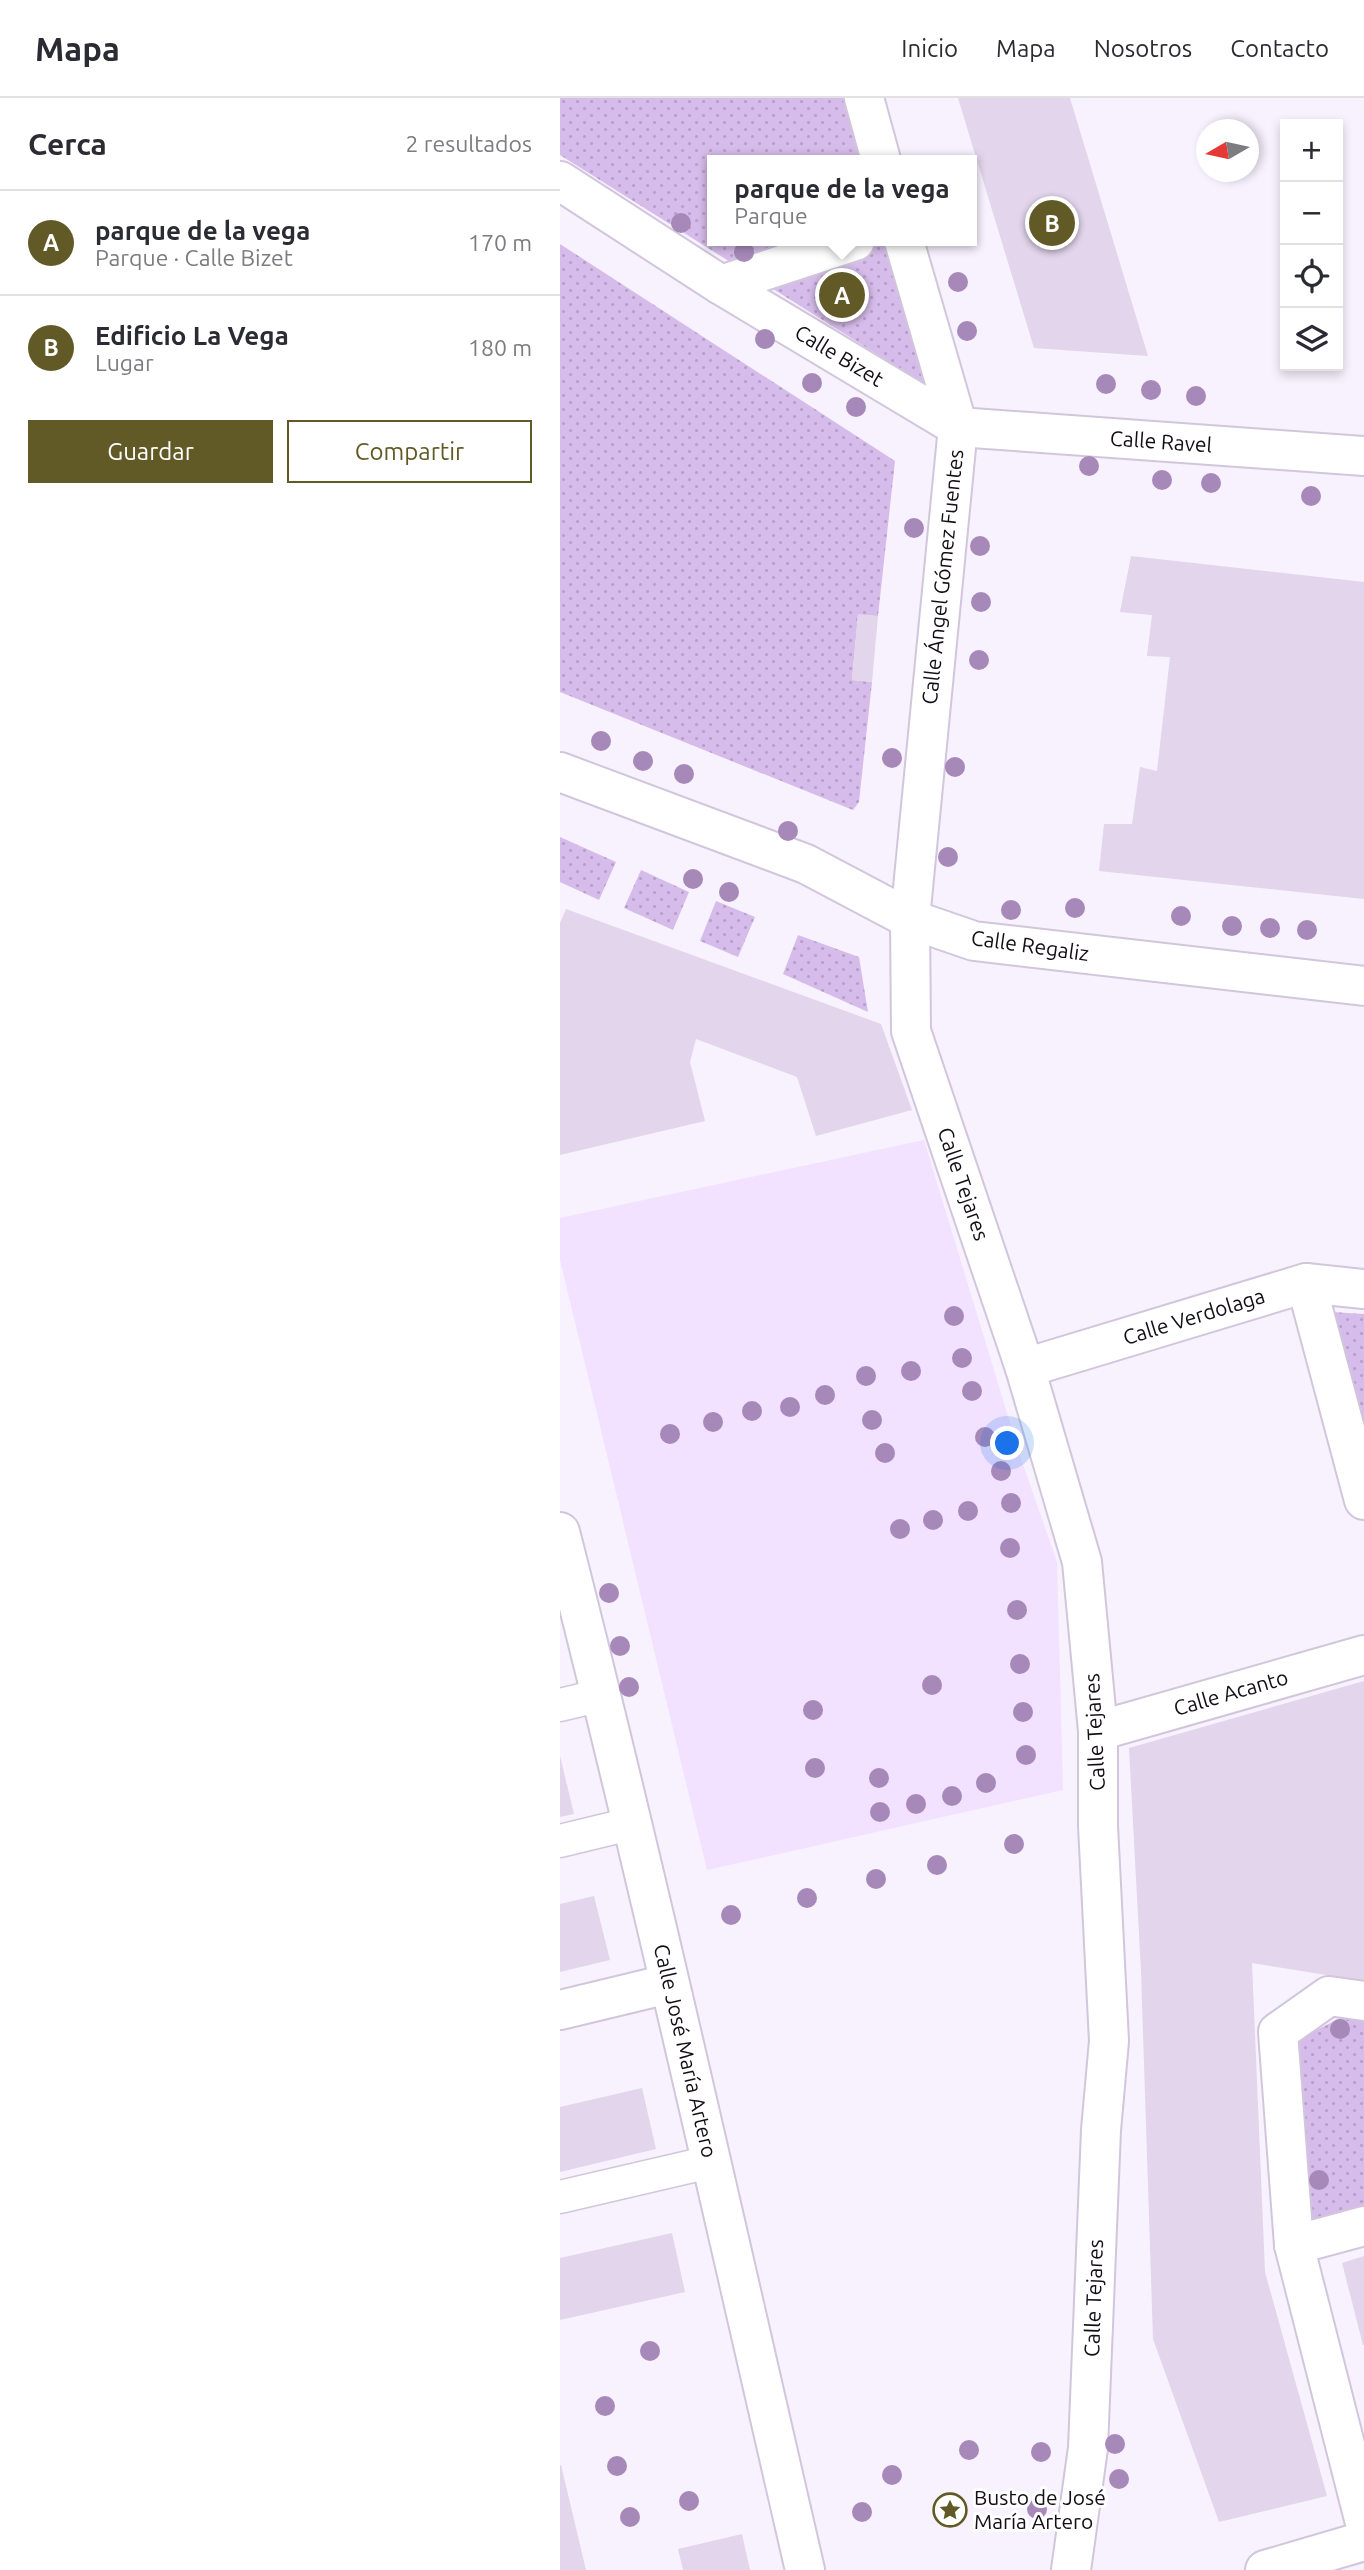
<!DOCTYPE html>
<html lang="es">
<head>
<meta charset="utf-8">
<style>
  body { margin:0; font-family:Ubuntu,sans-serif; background:#f2f2f3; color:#2b2b33 }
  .controls { position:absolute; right:21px; top:21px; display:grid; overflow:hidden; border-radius:0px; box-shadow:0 4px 10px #0003 }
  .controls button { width:63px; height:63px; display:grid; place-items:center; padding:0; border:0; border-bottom:2px solid #e1e1e2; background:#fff; color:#2b2b33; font:35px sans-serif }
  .compass { position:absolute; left:636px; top:21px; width:63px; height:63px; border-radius:50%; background:#fff; box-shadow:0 4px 10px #0003; rotate:261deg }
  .you { position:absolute; left:448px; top:1346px; width:24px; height:24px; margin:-18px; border:5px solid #fff; border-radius:50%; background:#1a73e8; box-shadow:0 0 0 10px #1a73e833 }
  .badge { display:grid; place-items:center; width:46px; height:46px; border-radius:50%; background:#625a26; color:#fff; font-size:23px; font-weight:700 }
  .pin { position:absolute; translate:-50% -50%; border:4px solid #fff; box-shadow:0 2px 7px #0006 }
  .popup { position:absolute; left:147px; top:57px; width:270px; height:91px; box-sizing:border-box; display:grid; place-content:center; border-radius:0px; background:#fff; filter:drop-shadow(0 2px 5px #0005); font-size:23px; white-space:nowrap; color:#7c7c81 }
  .popup b { font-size:26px; color:#2b2b33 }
  .popup::after { content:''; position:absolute; left:50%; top:100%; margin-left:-14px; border:14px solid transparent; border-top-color:#fff }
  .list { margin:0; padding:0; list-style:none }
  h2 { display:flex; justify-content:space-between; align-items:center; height:91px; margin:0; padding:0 28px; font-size:30px }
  h2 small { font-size:23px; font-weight:400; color:#7c7c81 }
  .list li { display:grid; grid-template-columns:46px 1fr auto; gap:21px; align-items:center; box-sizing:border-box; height:105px; padding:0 28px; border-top:2px solid #e1e1e2 }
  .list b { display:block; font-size:26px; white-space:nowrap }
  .list p { margin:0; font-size:23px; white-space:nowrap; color:#7c7c81 }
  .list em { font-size:23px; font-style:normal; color:#7c7c81 }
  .actions { display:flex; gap:14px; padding:21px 28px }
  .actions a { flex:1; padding:16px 0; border:2px solid #625a26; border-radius:0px; text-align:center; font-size:24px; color:#625a26 }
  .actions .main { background:#625a26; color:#fff }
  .icon { flex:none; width:38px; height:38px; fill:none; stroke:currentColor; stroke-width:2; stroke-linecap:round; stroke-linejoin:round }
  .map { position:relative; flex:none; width:804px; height:2472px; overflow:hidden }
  header { display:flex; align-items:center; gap:42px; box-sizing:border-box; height:98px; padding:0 35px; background:#fff; border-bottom:2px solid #e1e1e2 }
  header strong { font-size:33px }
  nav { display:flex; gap:38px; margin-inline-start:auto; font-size:24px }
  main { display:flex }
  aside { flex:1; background:#fff }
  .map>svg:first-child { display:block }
  .built { fill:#f2e1ff }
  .green { fill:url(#green-dots) }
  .building { fill:#e2d5ec }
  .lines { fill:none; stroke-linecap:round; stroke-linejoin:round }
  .pedestrian-casing { stroke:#d2c6dc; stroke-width:35 }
  .minor-casing { stroke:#d2c6dc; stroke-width:42 }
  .tertiary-casing { stroke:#d2c6dc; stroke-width:42 }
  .pedestrian { stroke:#fff; stroke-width:32 }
  .minor { stroke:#fff; stroke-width:38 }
  .tertiary { stroke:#fff; stroke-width:38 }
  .tree { fill:#a689b8 }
  .labels { text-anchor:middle; stroke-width:6; stroke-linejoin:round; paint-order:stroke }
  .street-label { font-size:21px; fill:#130e16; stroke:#fff }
  .poi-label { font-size:21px; fill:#130e16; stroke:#fff; text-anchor:start }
</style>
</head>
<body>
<header>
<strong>Mapa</strong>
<nav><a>Inicio</a><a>Mapa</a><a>Nosotros</a><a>Contacto</a></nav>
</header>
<main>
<aside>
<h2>Cerca<small>2 resultados</small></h2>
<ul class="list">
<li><span class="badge">A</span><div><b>parque de la vega</b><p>Parque · Calle Bizet</p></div><em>170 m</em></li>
<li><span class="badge">B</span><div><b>Edificio La Vega</b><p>Lugar</p></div><em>180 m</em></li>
</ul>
<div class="actions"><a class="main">Guardar</a><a>Compartir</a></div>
</aside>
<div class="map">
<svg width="804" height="2472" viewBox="0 0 804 2472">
  <defs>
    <pattern id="green-dots" width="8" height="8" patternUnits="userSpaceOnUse" patternTransform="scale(1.75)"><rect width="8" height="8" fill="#d6bcea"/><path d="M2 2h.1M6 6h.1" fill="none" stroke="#b7a0c8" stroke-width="1.8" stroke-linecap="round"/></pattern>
  </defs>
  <rect width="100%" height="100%" fill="#f8f1fe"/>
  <!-- built -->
  <polygon class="built" points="364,1042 461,1361 497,1464 503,1692 147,1772 0,1162 0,1120"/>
  <!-- green -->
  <g class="green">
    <polygon points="0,0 284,0 303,62 152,62 152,143 327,143 369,289 0,57"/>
    <polygon points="0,146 335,363 318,518 298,517 292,582 312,584 299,704 293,712 0,594"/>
    <polygon points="0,739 56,764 39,802 0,784"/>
    <polygon points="81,772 129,794 113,832 64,810"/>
    <polygon points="156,803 195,819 178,859 140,843"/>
    <polygon points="238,837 299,859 308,914 223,876"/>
    <polygon points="772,1214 804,1216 804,1332"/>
    <polygon points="784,1918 804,1920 804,2113 741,2129 739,1941"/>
  </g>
  <!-- building -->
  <g class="building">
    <polygon points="398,0 510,0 588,258 474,250"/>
    <polygon points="571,458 804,484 804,801 539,773 544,726 572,726 580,669 597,673 610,559 587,558 592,517 560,514"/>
    <polygon points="298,516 318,518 312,584 292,582"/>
    <polygon points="6,811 321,926 352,1012 256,1038 237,979 136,941 130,964 145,1023 0,1057 0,825"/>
    <polygon points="804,1583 804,1883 692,1865 705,2174 767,2398 659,2424 593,2241 581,1873 569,1650"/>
    <polygon points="0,1658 14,1716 0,1719"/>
    <polygon points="34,1798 50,1862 0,1874 0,1806"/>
    <polygon points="82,1990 96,2051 0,2074 0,2009"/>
    <polygon points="112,2135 125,2194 0,2222 0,2160"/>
    <polygon points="804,2158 804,2247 803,2247 782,2165"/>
    <polygon points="0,2367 1,2367 26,2472 0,2472"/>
    <polygon points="182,2436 190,2472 123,2472 118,2451"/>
  </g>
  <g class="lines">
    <defs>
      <g id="pedestrian">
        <polyline points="0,1607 42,1597"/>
        <polyline points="0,1743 74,1725"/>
        <polyline points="0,2099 150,2064"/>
      </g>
      <g id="minor">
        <polyline points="304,0 321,62"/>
        <polyline points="0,83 161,187 398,329 804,358"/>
        <polyline points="344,143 398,329 350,821 351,933 465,1270 522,1464 538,1633 538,1728 549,1943 541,2032 528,2350 511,2472"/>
        <polyline points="161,187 295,143"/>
        <polyline points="746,1185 804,1402"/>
        <polyline points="465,1270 746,1185 804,1191"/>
        <path d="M0,1434C88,1778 165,2126 245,2472"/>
        <polyline points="538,1633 804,1557"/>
        <polyline points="804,1903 769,1898 718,1934 734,2147 804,2421"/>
        <polyline points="0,1912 108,1886"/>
        <polyline points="734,2147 804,2128"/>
        <polyline points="705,2472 804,2443"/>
      </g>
      <polyline id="tertiary" points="0,674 246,766 350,821 414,843 804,888"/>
    </defs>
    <!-- pedestrian casing -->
    <use href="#pedestrian" class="pedestrian-casing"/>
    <!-- minor casing -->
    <use href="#minor" class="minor-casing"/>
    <!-- tertiary casing -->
    <use href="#tertiary" class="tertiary-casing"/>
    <!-- pedestrian -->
    <use href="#pedestrian" class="pedestrian"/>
    <!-- minor -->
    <use href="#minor" class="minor"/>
    <!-- tertiary -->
    <use href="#tertiary" class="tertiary"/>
  </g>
  <!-- trees -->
  <g class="tree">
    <circle cx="121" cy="125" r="10"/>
    <circle cx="184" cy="154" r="10"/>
    <circle cx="398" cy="184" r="10"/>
    <circle cx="407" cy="233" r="10"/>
    <circle cx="205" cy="241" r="10"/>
    <circle cx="252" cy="285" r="10"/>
    <circle cx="546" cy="286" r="10"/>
    <circle cx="591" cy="292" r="10"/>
    <circle cx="636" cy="298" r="10"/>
    <circle cx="296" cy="309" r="10"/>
    <circle cx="529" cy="368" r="10"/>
    <circle cx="602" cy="382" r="10"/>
    <circle cx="651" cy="385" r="10"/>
    <circle cx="751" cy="398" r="10"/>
    <circle cx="354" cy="430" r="10"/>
    <circle cx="420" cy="448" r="10"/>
    <circle cx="421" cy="504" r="10"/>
    <circle cx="419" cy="562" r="10"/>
    <circle cx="41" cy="643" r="10"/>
    <circle cx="332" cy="660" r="10"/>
    <circle cx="83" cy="663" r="10"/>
    <circle cx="395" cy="669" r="10"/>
    <circle cx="124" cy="676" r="10"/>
    <circle cx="228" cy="733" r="10"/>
    <circle cx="388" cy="759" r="10"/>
    <circle cx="133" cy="781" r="10"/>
    <circle cx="169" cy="794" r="10"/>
    <circle cx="515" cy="810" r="10"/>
    <circle cx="451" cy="812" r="10"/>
    <circle cx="621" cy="818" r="10"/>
    <circle cx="672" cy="828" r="10"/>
    <circle cx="710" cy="830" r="10"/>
    <circle cx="747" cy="832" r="10"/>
    <circle cx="394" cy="1218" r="10"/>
    <circle cx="402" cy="1260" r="10"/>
    <circle cx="351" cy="1273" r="10"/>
    <circle cx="306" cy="1278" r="10"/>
    <circle cx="412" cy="1293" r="10"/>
    <circle cx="265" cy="1297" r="10"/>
    <circle cx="230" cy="1309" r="10"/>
    <circle cx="192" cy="1313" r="10"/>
    <circle cx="312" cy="1322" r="10"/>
    <circle cx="153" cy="1324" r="10"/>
    <circle cx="110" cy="1336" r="10"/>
    <circle cx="425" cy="1339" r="10"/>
    <circle cx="325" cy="1355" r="10"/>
    <circle cx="441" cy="1373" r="10"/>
    <circle cx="451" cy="1405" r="10"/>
    <circle cx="408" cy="1413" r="10"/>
    <circle cx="373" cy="1422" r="10"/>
    <circle cx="340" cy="1431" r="10"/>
    <circle cx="450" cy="1450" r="10"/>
    <circle cx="49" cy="1495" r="10"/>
    <circle cx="457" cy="1512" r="10"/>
    <circle cx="60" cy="1548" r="10"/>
    <circle cx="460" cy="1566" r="10"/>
    <circle cx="372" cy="1587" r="10"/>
    <circle cx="69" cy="1589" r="10"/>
    <circle cx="253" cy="1612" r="10"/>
    <circle cx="463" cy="1614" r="10"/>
    <circle cx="466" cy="1657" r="10"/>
    <circle cx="255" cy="1670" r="10"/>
    <circle cx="319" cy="1680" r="10"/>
    <circle cx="426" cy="1685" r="10"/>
    <circle cx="392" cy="1698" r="10"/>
    <circle cx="356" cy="1706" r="10"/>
    <circle cx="320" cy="1714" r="10"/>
    <circle cx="454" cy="1746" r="10"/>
    <circle cx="377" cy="1767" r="10"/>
    <circle cx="316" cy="1781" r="10"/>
    <circle cx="247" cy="1800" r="10"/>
    <circle cx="171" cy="1817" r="10"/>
    <circle cx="780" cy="1931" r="10"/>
    <circle cx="759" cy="2082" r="10"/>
    <circle cx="90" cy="2253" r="10"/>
    <circle cx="45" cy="2308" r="10"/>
    <circle cx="555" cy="2346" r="10"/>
    <circle cx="409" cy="2352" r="10"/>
    <circle cx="481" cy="2354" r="10"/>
    <circle cx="57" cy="2368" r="10"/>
    <circle cx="332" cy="2377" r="10"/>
    <circle cx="559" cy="2381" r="10"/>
    <circle cx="129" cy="2403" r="10"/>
    <circle cx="477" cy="2411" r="10"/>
    <circle cx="302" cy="2414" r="10"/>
    <circle cx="70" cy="2419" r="10"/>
  </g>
  <!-- icons -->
  <defs>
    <symbol id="sight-ring" viewBox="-11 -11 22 22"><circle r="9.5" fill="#fff" stroke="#625a26" stroke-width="1.5"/><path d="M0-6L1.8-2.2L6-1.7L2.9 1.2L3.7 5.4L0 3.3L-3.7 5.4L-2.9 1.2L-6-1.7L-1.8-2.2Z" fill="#625a26"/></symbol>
  </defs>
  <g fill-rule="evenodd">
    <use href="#sight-ring" x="371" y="2393" width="38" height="38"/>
  </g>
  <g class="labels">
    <!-- street labels -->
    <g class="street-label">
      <text transform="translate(279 258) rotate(31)" y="7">Calle Bizet</text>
      <text transform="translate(601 344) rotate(4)" y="7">Calle Ravel</text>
      <text transform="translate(383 479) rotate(-84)" y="7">Calle Ángel Gómez Fuentes</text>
      <text transform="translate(470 848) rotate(8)" y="7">Calle Regaliz</text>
      <text transform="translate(403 1086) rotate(71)" y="7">Calle Tejares</text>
      <text transform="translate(634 1219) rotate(-17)" y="7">Calle Verdolaga</text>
      <text transform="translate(671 1595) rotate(-16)" y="7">Calle Acanto</text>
      <text transform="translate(535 1634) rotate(-93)" y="7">Calle Tejares</text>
      <text transform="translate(125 1953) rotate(77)" y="7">Calle José María Artero</text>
      <text transform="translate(534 2200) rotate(-88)" y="7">Calle Tejares</text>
    </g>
    <!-- poi labels -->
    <g class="poi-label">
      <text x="414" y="2407">Busto de José<tspan x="414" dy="24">María Artero</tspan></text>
    </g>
  </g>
</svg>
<div class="controls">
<button>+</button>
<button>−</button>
<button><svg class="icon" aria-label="locate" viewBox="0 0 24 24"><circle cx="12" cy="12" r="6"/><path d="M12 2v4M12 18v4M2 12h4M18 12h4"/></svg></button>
<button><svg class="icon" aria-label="layers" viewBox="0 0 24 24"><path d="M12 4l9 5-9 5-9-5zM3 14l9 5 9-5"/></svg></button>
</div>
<svg class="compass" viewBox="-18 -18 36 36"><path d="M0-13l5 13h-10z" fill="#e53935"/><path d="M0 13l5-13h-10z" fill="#7c7c81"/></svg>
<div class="you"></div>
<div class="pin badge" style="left:282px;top:197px">A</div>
<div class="popup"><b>parque de la vega</b>Parque</div>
<div class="pin badge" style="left:492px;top:125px">B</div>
</div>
</main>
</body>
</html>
